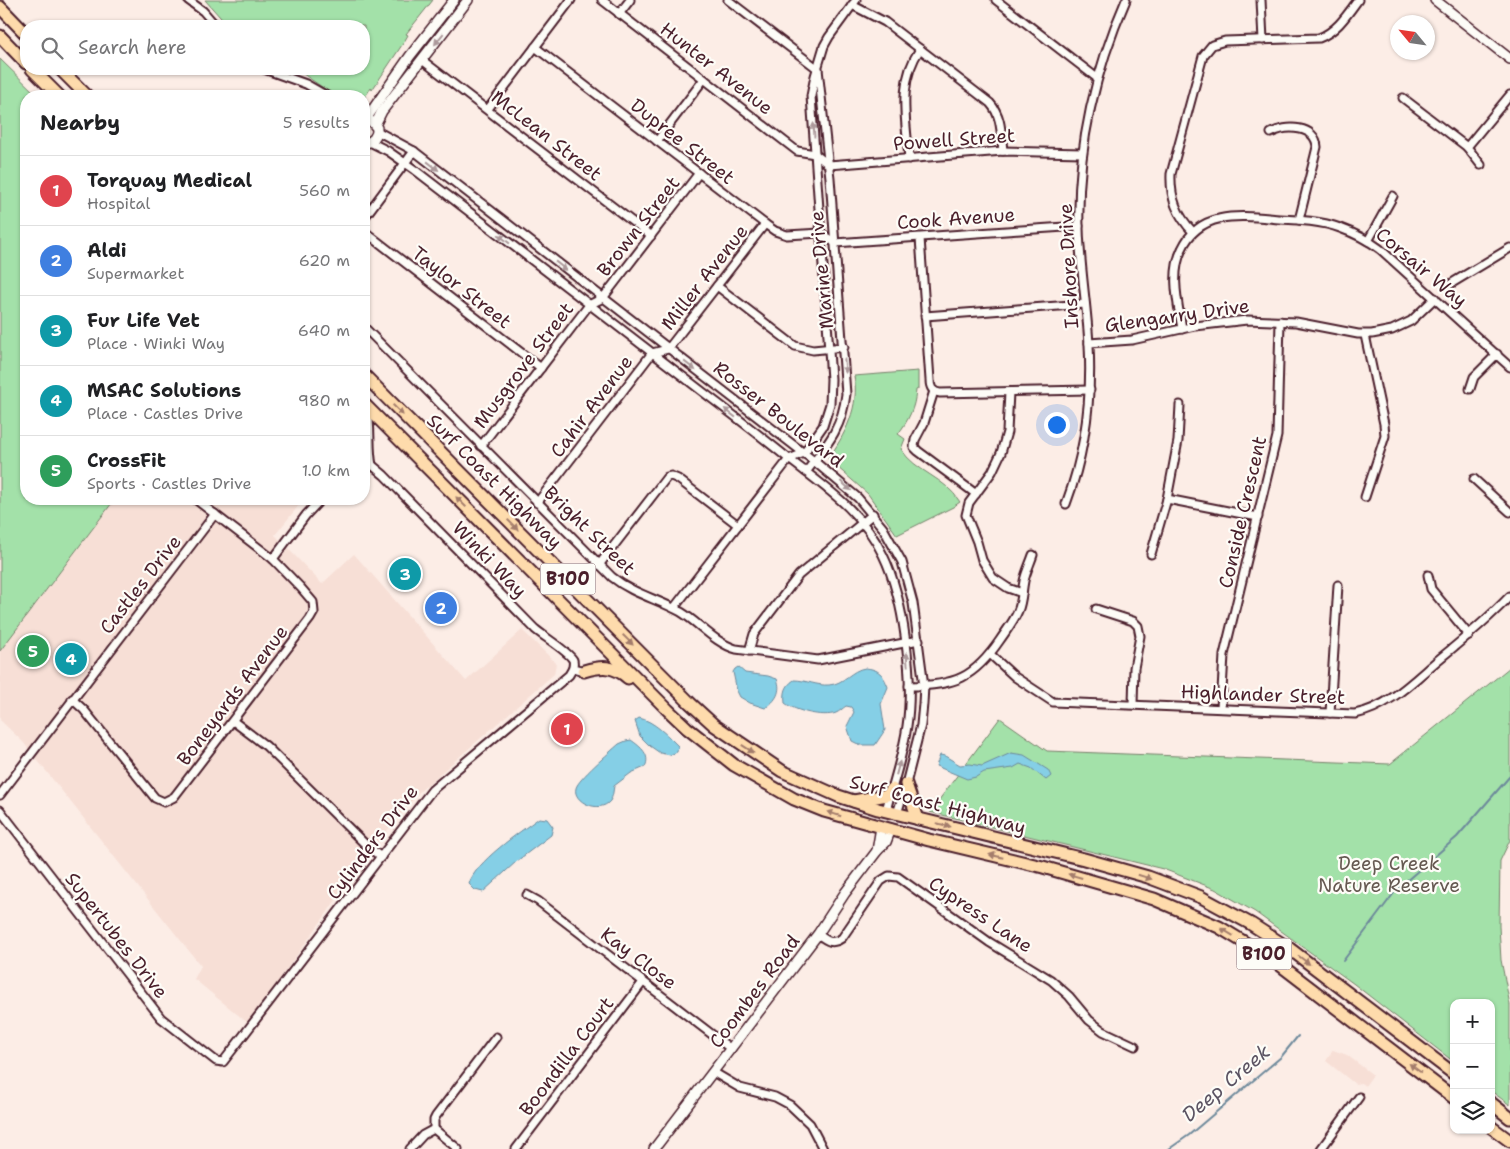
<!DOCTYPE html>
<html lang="en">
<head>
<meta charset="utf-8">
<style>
  body { margin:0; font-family:"Shantell Sans",sans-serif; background:#f2f2f2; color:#202124 }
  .controls { position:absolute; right:15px; bottom:15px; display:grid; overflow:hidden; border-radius:10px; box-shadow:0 1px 4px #0004 }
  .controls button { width:45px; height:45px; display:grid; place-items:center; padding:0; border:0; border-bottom:1px solid #e0e0e0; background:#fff; color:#202124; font:25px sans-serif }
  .compass { position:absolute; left:1390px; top:15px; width:45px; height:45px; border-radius:50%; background:#fff; box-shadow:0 1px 4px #0004; rotate:299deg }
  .you { position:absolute; left:1056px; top:424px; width:18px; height:18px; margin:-12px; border:4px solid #fff; border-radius:50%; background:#1a73e8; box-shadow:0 0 0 8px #1a73e833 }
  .badge { display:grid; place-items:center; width:32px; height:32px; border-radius:50%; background:#0b8043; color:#fff; font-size:16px; font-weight:700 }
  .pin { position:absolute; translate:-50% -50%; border:2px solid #fff; box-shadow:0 1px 5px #0006 }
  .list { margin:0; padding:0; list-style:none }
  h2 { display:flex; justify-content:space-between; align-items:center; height:65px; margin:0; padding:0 20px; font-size:21px }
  h2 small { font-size:16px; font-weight:400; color:#757577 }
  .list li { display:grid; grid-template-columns:32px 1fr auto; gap:15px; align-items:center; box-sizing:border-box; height:70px; padding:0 20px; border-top:1px solid #e0e0e0 }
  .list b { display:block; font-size:19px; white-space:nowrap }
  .list p { margin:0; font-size:16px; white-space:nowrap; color:#757577 }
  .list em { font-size:16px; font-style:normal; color:#757577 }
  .icon { flex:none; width:28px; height:28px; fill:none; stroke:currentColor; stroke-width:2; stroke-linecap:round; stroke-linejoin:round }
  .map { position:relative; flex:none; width:1510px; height:1149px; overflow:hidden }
  .search { position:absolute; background:#fff; box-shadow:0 1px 4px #0004; left:20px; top:20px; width:350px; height:55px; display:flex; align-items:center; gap:12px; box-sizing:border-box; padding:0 18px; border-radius:20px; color:#757577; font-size:19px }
  .panel { position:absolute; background:#fff; box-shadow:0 1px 4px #0004; left:20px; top:90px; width:350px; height:415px; border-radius:20px }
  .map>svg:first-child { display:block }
  .built { fill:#f7dfd6 }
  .green { fill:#a3e1a9; stroke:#76806a }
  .water { fill:#85cfe6; stroke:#6d899b }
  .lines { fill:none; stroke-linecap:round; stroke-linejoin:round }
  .stream { stroke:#6d899b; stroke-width:2 }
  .minor-casing { stroke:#4a1f2b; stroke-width:11 }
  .tertiary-casing { stroke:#4a1f2b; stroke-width:12 }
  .primary-casing { stroke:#4a1f2b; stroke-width:15 }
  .minor { stroke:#fdfcf7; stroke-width:7 }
  .tertiary { stroke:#fdfcf7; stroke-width:9 }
  .primary { stroke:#fedbac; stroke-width:11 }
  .oneway { fill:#ac999b }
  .oneway2 { fill:#a47d6c }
  .labels { text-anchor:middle; stroke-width:4.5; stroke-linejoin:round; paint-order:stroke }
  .shield { fill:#fdfcf7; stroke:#806168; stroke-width:1 }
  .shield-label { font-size:18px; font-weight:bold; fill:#4a1f2b }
  .street-label { font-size:19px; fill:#4a1f2b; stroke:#fdfcf7 }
  .park-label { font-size:19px; fill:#655951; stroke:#fdfcf7 }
  .water-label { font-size:20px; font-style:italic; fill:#5c5463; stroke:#fdfcf7 }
</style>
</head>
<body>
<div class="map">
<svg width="1510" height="1149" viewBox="0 0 1510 1149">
  <rect width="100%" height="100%" fill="#fcede6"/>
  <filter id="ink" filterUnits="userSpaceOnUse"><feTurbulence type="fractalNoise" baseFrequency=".02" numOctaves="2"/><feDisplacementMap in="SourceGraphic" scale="10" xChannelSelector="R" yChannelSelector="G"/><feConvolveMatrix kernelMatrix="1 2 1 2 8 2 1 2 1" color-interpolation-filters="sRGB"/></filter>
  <g filter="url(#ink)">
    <!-- built -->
    <g class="built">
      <polygon points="115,499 304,499 275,535 322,584 354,554 466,681 522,630 556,663 554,674 418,793 362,861 325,916 248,1023 194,979 201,966 23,742 0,720 0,651"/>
      <polygon points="1333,1050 1347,1055 1373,1075 1365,1086 1361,1083 1355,1084 1326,1061"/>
    </g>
    <!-- green -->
    <g class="green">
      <polygon points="205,0 433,0 406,34 408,35 404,42 372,90 371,88 364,98 364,96 335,96 296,69 364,69 364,26 228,26"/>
      <polygon points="0,59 38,96 26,96 26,499 115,499 0,651"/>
      <path d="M918,371V389L916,390C915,408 908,421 898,434L905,439L901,449C915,472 945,477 960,502L953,507L897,535L868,494L828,459C845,435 860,406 854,376Z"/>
      <polygon points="1510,667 1510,840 1500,861 1499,926 1501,960 1510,1005 1510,1105 1491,1091 1491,1003 1454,1003 1454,1062 1354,984 1255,912 1215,889 1163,869 930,812 1000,718 1047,751 1390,764"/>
    </g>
    <!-- water -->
    <g class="water">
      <path d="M738,667L745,673L768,676L777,679C782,691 776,701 765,708L750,703L740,697L737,691L733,672L735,669Z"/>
      <path d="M865,668C879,669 883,674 888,687L881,704L885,730L875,745H860L852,741L847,726L854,712L851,707L846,706C843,708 839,712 836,713C823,718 795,711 785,703C784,693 785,686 794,680C806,680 817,686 829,685C844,684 851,670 865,668Z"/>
      <path d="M639,718C654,721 668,736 678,746L677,752L670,755L660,753L650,746L640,736L635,721Z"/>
      <path d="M631,740C641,747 651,755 645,767L631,773L614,786C613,791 613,797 610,801C600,814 572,802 576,788C578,779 610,752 619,744L626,741Z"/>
      <polygon points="1011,753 1024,755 1048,770 1051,776 1046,780 1031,768 1020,764 1013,768 984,772 976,777 967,779 936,766 940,755 945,756 960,765 970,764 982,766"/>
      <path d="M539,818L547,819L553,827L551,835L517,861L483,892L475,890L469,884C475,862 520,832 539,818Z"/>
    </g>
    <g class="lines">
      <!-- stream -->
      <g class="stream">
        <polyline points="1343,961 1397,889 1457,837 1510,776"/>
        <polyline points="1169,1149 1189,1135 1281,1057 1298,1036"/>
      </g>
      <defs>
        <g id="minor">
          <polyline points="188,0 203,11 216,26"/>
          <polyline points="602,0 797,151 815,154 829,165 1003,151 1082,153"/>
          <polyline points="728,0 818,69"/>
          <polyline points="996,0 1097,78"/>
          <polyline points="1261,0 1263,40"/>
          <path d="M852,5L885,22L990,103C1002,116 1001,134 1003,151"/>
          <polyline points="619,14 630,0"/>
          <polyline points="535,47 765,224 775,231 787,235 821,233 835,243 1079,226"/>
          <polyline points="422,60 651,236"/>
          <polyline points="264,69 306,84 327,96"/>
          <polyline points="1403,98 1467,147"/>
          <polyline points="488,109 571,0"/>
          <polyline points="377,131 414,151 814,461 858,498 883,528 902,562 913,603 924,686 923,704 921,725 906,784 897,814"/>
          <path d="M1271,133C1286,125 1316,125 1317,147L1299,220"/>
          <polyline points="657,141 704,79"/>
          <path d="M370,142L388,151L415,170C511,244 607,318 703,392C732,414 761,436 789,459C825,487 863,512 883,555C904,598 914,679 907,726C903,755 893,783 886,811"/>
          <path d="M909,159C906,119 897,83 920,49"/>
          <polyline points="1481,165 1467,147 1510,95"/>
          <polyline points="364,218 414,151"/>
          <polyline points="364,231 541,368"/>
          <path d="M1193,232C1177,215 1170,198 1171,174L1203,56L1212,45L1225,41L1319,38C1337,31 1347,15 1358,0"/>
          <path d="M920,238L930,380C930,387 932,392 940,393L1090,390"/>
          <polyline points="1368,241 1393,196"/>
          <polyline points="1452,283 1510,248"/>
          <polyline points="717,286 795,346 813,350 844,347"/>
          <polyline points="925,316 1085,304"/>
          <path d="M364,327L612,577C633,594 658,599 681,612C699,623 715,643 736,649L818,660L919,640"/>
          <path d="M1182,329C1178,303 1170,274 1182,249C1200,209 1243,216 1279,219C1299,220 1321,221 1340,228C1354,233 1368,240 1380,249L1510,367"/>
          <polyline points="1089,343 1132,340 1195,326 1247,320 1296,322 1358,334 1372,334 1392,330 1411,321 1435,298"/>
          <polyline points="1470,389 1474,377 1497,354"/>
          <polyline points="934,391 924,423 915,440 914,447 918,451 976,494"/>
          <polyline points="1009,392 1007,432 1001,453 992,472 969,503 966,515 977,542 982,560 993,578 1008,588 1022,593"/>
          <path d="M367,409C372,427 368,447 372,465"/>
          <polyline points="481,446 589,305 603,298 699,173"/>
          <path d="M364,464L372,465L384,475L535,629C543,636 569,652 573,660C574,663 573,665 573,668L584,671"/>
          <path d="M806,472C827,445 842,429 846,394L830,178L818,69"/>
          <polyline points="1474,479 1510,512"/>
          <polyline points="1365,497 1385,436 1384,424 1365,335"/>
          <polyline points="1167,499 1178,441 1180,405"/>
          <polyline points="537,503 652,353 668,349 765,224"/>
          <path d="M1066,504C1085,453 1092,400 1089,345C1087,306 1080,267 1079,228C1077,148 1094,73 1126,0"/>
          <polyline points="1151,554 1167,499 1258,517"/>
          <polyline points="273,559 306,515 321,499"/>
          <polyline points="599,565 667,477 671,476 678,479 738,525"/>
          <polyline points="1428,575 1431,589 1469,635"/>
          <polyline points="674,608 789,459 804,453 823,426 830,404 831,379 811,96 815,76 824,46 829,37 856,0"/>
          <polyline points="1096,609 1133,621 1138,626 1140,636 1134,668 1133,704"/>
          <polyline points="749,651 754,634 799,575 873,514"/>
          <path d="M990,654L1015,677L1053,702L1355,714C1389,707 1413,681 1438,660C1464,639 1487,620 1510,596"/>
          <path d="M909,686C955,686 974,678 1000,640C1006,631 1014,621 1018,611C1022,602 1022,591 1024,581C1026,572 1030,564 1033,555"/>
          <polyline points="72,699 84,710 155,798 164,802 174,797 310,619 314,612 313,602 301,588 273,559 195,499"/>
          <polyline points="1221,708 1224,655 1277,436 1280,321"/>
          <polyline points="1330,713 1338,585"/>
          <polyline points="233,721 266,746 367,846 381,857"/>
          <polyline points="0,795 215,514"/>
          <polyline points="0,810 161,1018 216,1061 223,1062 432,790 569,675 573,668"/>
          <polyline points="527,895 538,901 731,1049"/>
          <path d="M818,934C827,941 832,945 842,938L881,881L889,876L898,877L989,942L1051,980L1069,996L1089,1020L1103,1031L1135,1046"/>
          <polyline points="713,1072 740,1088 775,1097 790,1105 810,1124 823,1149"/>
          <polyline points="434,1129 458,1149"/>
          <polyline points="410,1149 423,1135 434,1129 434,1120 436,1116 496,1037"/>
          <polyline points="516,1149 643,982"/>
          <polyline points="1321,1149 1359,1097"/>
        </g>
        <g id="tertiary">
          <polyline points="1435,0 1510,59"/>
          <polyline points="366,119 410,56 454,0"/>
          <polyline points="375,125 382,111 468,0"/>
          <path d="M364,143C372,143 378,136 377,128L371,121"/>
          <polyline points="877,851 881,827"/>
          <polyline points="654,1149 818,934 845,893 877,851 886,842 891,829"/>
        </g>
        <g id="primary">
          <polyline points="0,7 26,34"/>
          <polyline points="0,36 26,63"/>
          <polyline points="32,69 59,96"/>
          <polyline points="60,69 87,96"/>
          <polyline points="364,375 690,703 714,725 782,771 838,796 878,809 1084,859 1148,877 1201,897 1251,924 1290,949 1454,1074"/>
          <polyline points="364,404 668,710 687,728 734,765 794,799 824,811 929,840 1043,867 1154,899 1219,927 1275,961 1454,1098"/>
          <path d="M584,671C601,666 614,665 628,678"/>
          <polyline points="906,784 918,819"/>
          <polyline points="854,801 887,795 892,789"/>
          <polyline points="1491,1103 1510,1118"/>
          <polyline points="1491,1127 1510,1141"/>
        </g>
      </defs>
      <!-- minor casing -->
      <use href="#minor" class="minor-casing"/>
      <!-- tertiary casing -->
      <use href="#tertiary" class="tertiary-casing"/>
      <!-- primary casing -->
      <use href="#primary" class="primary-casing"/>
      <!-- minor -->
      <use href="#minor" class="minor"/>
      <!-- tertiary -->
      <use href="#tertiary" class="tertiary"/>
      <!-- primary -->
      <use href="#primary" class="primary"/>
    </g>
    <!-- one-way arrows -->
    <defs><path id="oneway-solid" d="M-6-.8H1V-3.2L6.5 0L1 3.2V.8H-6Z" transform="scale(1.25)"/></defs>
    <g class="oneway">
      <use href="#oneway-solid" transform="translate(439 39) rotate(128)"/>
      <use href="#oneway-solid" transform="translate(814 130) rotate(-94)"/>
      <use href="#oneway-solid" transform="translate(433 166) rotate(38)"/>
      <use href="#oneway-solid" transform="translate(504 239) rotate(-142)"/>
      <use href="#oneway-solid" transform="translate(561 266) rotate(38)"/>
      <use href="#oneway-solid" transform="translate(690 366) rotate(38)"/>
      <use href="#oneway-solid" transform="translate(845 366) rotate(85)"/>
      <use href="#oneway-solid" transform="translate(730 413) rotate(-142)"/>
      <use href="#oneway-solid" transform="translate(846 486) rotate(41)"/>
      <use href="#oneway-solid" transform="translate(907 659) rotate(-95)"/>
      <use href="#oneway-solid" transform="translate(898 768) rotate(-75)"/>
    </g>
    <g class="oneway2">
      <use href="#oneway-solid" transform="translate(398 410) rotate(45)"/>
      <use href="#oneway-solid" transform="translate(461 502) rotate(-135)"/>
      <use href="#oneway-solid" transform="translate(513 525) rotate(45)"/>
      <use href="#oneway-solid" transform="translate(628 640) rotate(45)"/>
      <use href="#oneway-solid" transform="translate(748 749) rotate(34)"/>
      <use href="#oneway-solid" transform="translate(834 814) rotate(-163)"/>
      <use href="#oneway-solid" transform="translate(944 825) rotate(14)"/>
      <use href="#oneway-solid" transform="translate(996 856) rotate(-167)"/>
      <use href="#oneway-solid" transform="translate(1075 876) rotate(-164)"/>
      <use href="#oneway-solid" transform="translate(1145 877) rotate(17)"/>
      <use href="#oneway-solid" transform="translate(1227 932) rotate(-149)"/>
      <use href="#oneway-solid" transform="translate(1304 960) rotate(37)"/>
      <use href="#oneway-solid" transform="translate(1415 1068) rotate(-143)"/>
    </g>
  </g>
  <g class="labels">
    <!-- shield labels -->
    <g class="shield">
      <rect x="540.5" y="563.5" width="55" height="31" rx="4"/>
      <rect x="1236.5" y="938.5" width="55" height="31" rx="4"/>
    </g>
    <g class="shield-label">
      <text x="568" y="585">B100</text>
      <text x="1264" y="960">B100</text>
    </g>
    <!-- street labels -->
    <g class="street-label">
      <text transform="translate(717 68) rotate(38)" y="7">Hunter Avenue</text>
      <text transform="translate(547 135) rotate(38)" y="7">McLean Street</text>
      <text transform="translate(954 139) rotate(-4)" y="7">Powell Street</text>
      <text transform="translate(683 141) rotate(38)" y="7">Dupree Street</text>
      <text transform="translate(956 218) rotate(-4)" y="7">Cook Avenue</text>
      <text transform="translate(638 226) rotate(-52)" y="7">Brown Street</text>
      <text transform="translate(1068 266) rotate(-93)" y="7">Inshore Drive</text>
      <text transform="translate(1422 267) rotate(40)" y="7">Corsair Way</text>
      <text transform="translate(821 270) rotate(-95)" y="7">Marine Drive</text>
      <text transform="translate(704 277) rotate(-52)" y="7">Miller Avenue</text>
      <text transform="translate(462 287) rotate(38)" y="7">Taylor Street</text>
      <text transform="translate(1177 315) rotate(-8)" y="7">Glengarry Drive</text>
      <text transform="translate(523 365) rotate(-53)" y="7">Musgrove Street</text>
      <text transform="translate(591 406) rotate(-53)" y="7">Cahir Avenue</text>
      <text transform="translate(779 414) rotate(38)" y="7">Rosser Boulevard</text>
      <text transform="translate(495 481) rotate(45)" y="7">Surf Coast Highway</text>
      <text transform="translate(1242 512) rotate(-77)" y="7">Conside Crescent</text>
      <text transform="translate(590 530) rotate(44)" y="7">Bright Street</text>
      <text transform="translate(490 559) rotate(46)" y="7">Winki Way</text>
      <text transform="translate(140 584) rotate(-52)" y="7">Castles Drive</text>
      <text transform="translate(1263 694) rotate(2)" y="7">Highlander Street</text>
      <text transform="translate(232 695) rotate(-53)" y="7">Boneyards Avenue</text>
      <text transform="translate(938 804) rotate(15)" y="7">Surf Coast Highway</text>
      <text transform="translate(372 842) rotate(-53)" y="7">Cylinders Drive</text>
      <text transform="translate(981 914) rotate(34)" y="7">Cypress Lane</text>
      <text transform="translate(117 935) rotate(52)" y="7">Supertubes Drive</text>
      <text transform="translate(639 958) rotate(37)" y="7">Kay Close</text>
      <text transform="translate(754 991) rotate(-53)" y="7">Coombes Road</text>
      <text transform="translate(566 1056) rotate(-53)" y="7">Boondilla Court</text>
    </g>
    <!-- park labels -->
    <g class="park-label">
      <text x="1389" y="870">Deep Creek<tspan x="1389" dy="22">Nature Reserve</tspan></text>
    </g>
    <!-- water labels -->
    <g class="water-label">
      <text transform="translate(1226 1083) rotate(-40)" y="7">Deep Creek</text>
    </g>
  </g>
</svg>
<div class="controls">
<button>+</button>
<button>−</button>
<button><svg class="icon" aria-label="layers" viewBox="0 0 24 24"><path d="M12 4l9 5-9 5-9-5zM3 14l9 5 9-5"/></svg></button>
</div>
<svg class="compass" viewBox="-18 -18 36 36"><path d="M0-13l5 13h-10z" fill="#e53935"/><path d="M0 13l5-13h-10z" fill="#757577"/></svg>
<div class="you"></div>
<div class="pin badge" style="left:567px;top:729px;background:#e0444e">1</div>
<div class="pin badge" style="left:441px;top:608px;background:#3f7fe0">2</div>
<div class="pin badge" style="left:405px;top:574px;background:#0f9aa8">3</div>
<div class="pin badge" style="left:71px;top:659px;background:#0f9aa8">4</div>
<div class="pin badge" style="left:33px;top:651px;background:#2e9e5b">5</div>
<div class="search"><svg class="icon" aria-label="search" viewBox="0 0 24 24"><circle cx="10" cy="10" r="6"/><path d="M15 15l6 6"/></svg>Search here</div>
<section class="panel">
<h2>Nearby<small>5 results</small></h2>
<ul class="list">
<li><span class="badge" style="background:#e0444e">1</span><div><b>Torquay Medical</b><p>Hospital</p></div><em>560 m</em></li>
<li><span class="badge" style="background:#3f7fe0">2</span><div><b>Aldi</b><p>Supermarket</p></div><em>620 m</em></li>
<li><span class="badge" style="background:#0f9aa8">3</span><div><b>Fur Life Vet</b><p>Place · Winki Way</p></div><em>640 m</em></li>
<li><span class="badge" style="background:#0f9aa8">4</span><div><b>MSAC Solutions</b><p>Place · Castles Drive</p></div><em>980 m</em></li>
<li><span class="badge" style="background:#2e9e5b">5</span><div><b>CrossFit</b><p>Sports · Castles Drive</p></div><em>1.0 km</em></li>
</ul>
</section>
</div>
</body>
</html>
